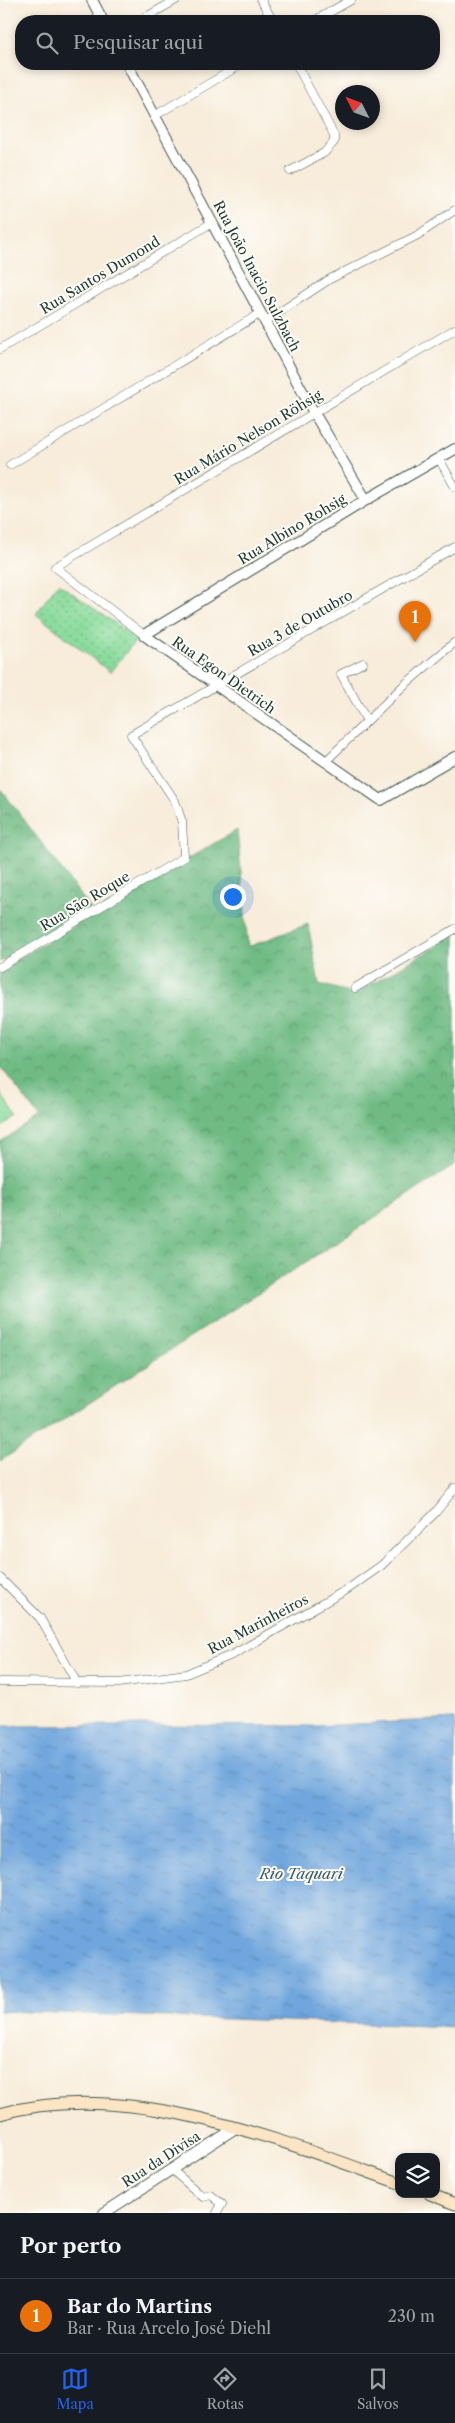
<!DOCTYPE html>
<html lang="pt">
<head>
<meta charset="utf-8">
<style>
  body { margin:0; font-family:"Libre Caslon Text",serif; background:#242831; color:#f1f3f6 }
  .controls { position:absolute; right:15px; bottom:15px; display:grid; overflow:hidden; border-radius:10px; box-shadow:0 2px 8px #0003 }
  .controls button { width:45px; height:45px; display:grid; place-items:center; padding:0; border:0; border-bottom:1px solid #363941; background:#171b24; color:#f1f3f6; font:25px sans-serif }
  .compass { position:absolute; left:335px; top:85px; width:45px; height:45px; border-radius:50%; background:#171b24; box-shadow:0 2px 8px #0003; rotate:312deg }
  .you { position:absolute; left:232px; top:896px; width:18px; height:18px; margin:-12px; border:4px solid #fff; border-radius:50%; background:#1a73e8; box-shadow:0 0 0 8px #1a73e833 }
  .badge { display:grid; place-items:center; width:32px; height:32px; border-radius:50%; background:#2563eb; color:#fff; font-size:16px; font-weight:700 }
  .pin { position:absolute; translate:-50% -41px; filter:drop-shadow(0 1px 2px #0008) }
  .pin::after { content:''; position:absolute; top:26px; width:18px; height:15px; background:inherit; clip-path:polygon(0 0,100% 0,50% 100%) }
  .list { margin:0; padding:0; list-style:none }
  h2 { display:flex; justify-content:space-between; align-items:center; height:65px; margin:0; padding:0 20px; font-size:21px }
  h2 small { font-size:16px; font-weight:400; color:#9ea1a6 }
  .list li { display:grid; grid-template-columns:32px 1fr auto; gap:15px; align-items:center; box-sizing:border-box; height:75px; padding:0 20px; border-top:1px solid #363941 }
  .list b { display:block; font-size:19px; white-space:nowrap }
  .list p { margin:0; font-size:16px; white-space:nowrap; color:#9ea1a6 }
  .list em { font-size:16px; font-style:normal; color:#9ea1a6 }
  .icon { flex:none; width:28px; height:28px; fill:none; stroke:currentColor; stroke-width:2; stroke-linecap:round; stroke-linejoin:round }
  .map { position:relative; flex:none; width:455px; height:2213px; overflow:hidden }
  .search { position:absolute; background:#171b24; box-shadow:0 2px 8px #0003; left:15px; right:15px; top:15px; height:55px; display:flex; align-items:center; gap:12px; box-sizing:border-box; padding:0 18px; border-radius:20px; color:#9ea1a6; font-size:19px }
  .sheet { height:140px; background:#171b24 }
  nav { display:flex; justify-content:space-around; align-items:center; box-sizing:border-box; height:70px; border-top:1px solid #363941; background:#171b24; font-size:14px; color:#9ea1a6 }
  nav a { display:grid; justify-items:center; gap:2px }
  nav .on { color:#2563eb }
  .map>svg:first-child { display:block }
  .forest { fill:url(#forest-crowns); stroke:#477c5c }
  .park { fill:url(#park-dots); stroke:#548c68 }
  .garden { fill:#8adb9c; stroke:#548c68 }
  .water { fill:url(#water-ripples); stroke:#477288 }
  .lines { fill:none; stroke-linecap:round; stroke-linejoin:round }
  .minor-casing { stroke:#40574d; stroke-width:9 }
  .tertiary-casing { stroke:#40574d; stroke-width:12 }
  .secondary-casing { stroke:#40574d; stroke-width:13 }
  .minor { stroke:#fff; stroke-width:8 }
  .tertiary { stroke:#fff; stroke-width:10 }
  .secondary { stroke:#fce5c4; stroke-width:11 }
  .labels { text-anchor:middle; stroke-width:4; stroke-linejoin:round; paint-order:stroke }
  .street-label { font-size:14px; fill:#1f3d34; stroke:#fdfcf7 }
  .water-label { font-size:15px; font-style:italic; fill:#375c67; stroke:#fdfcf7 }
</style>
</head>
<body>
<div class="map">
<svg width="455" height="2213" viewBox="0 0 455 2213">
  <defs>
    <pattern id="forest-crowns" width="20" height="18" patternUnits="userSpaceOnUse" patternTransform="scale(1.25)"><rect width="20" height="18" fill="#6fbb84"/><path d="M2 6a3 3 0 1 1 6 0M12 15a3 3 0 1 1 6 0" fill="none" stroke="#5b996d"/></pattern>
    <pattern id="park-dots" width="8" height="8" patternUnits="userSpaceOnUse" patternTransform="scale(1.25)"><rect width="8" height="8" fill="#8adb9c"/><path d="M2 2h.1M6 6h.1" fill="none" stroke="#70b380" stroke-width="1.8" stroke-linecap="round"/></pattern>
    <pattern id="water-ripples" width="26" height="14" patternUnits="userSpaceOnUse" patternTransform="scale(1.25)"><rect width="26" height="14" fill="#6fa6dd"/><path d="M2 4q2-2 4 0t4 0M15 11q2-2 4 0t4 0" fill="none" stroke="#5b88b4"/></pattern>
  </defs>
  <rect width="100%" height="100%" fill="#fdfcf7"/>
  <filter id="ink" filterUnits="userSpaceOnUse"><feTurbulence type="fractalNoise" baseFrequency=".02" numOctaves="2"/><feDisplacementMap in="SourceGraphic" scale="10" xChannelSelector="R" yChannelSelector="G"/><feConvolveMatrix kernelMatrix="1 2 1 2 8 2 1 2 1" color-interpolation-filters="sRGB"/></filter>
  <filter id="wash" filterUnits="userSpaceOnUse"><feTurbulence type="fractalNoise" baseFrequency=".0096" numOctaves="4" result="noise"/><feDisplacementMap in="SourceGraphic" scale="20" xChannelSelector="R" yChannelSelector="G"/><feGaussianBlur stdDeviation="1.12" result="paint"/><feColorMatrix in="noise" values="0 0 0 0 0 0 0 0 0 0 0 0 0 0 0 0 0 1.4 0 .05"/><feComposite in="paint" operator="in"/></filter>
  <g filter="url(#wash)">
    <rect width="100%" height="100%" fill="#f8ecda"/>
    <!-- forest -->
    <g class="forest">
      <polygon points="0,788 91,909 0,962"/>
      <polygon points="237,830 248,947 308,924 319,984 355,994 455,935 455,1165 0,1461 0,1142 39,1117 0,1066 0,969"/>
    </g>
    <!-- park -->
    <polygon class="park" points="58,583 137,639 110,672 36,614"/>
    <!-- garden -->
    <polygon class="garden" points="0,1093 17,1117 0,1128"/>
    <!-- water -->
    <polygon class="water" points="455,1719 455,2027 0,2011 0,1726 128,1725 316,1726"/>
  </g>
  <g filter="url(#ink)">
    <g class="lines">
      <defs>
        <g id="minor">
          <polyline points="261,0 273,21"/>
          <polyline points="139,21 176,0"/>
          <polyline points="314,21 351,0"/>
          <polyline points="156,115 242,64"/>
          <polyline points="290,171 324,153 334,142 334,135 296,64"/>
          <polyline points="266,321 330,279 418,235 455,210"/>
          <polyline points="0,349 213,222"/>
          <polyline points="439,459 455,487"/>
          <polyline points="10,465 261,313"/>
          <polyline points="144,635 55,567 455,329"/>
          <polyline points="363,663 341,674 367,721"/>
          <polyline points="325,762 402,687 455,642"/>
          <polyline points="0,967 184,857 182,822 175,801 131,735 455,547"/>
          <polyline points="355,988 455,929"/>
          <polyline points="0,1578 40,1618 77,1683"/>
          <polyline points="0,1682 119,1683 186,1674 234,1654 348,1589 382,1565 435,1513 455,1488"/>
          <polyline points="171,2169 203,2197 211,2195 222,2204 217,2213"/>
        </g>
        <g id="tertiary">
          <polyline points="92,0 103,21"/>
          <polyline points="127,64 314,413 366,500"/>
          <polyline points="455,449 366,500 144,635 381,800 455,757"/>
          <polyline points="104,2213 234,2129"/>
        </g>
        <g id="secondary">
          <path d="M0,2114C127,2078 279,2140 399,2183"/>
          <polyline points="430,2194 455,2204"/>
        </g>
      </defs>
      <!-- minor casing -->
      <use href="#minor" class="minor-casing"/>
      <!-- tertiary casing -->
      <use href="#tertiary" class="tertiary-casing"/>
      <!-- secondary casing -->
      <use href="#secondary" class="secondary-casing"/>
      <!-- minor -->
      <use href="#minor" class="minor"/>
      <!-- tertiary -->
      <use href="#tertiary" class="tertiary"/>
      <!-- secondary -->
      <use href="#secondary" class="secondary"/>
    </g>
  </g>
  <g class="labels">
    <!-- street labels -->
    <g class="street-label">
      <text transform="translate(100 275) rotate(-31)" y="5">Rua Santos Dumond</text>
      <text transform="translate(257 276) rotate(62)" y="5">Rua João Inacio Sulzbach</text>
      <text transform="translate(248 437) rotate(-31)" y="5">Rua Mário Nelson Röhsig</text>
      <text transform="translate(292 529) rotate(-31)" y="5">Rua Albino Rohsig</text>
      <text transform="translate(300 623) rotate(-30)" y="5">Rua 3 de Outubro</text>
      <text transform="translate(224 675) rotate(35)" y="5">Rua Egon Dietrich</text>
      <text transform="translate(85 901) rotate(-31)" y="5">Rua São Roque</text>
      <text transform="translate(258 1624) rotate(-28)" y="5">Rua Marinheiros</text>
      <text transform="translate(161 2159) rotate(-33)" y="5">Rua da Divisa</text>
    </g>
    <!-- water labels -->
    <g class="water-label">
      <text x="301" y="1879">Rio Taquari</text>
    </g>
  </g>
</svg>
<div class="controls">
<button><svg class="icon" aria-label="layers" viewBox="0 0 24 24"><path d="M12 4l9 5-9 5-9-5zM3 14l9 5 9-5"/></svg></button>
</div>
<svg class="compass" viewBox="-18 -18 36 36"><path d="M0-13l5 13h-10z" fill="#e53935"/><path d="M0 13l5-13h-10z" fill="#9ea1a6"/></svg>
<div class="you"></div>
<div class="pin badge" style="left:415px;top:642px;background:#e8710a">1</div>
<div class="search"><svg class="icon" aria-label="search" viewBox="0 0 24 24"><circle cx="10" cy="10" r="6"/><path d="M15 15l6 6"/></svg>Pesquisar aqui</div>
</div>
<section class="sheet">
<h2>Por perto<small></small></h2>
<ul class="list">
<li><span class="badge" style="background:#e8710a">1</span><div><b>Bar do Martins</b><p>Bar · Rua Arcelo José Diehl</p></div><em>230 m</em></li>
</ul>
</section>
<nav>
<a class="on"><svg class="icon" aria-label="map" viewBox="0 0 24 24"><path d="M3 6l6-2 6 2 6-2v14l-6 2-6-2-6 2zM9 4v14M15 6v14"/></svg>Mapa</a>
<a><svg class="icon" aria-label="directions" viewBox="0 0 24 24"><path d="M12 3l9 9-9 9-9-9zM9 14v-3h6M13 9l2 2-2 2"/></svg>Rotas</a>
<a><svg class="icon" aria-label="saved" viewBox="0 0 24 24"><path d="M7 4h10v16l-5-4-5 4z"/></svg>Salvos</a>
</nav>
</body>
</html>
